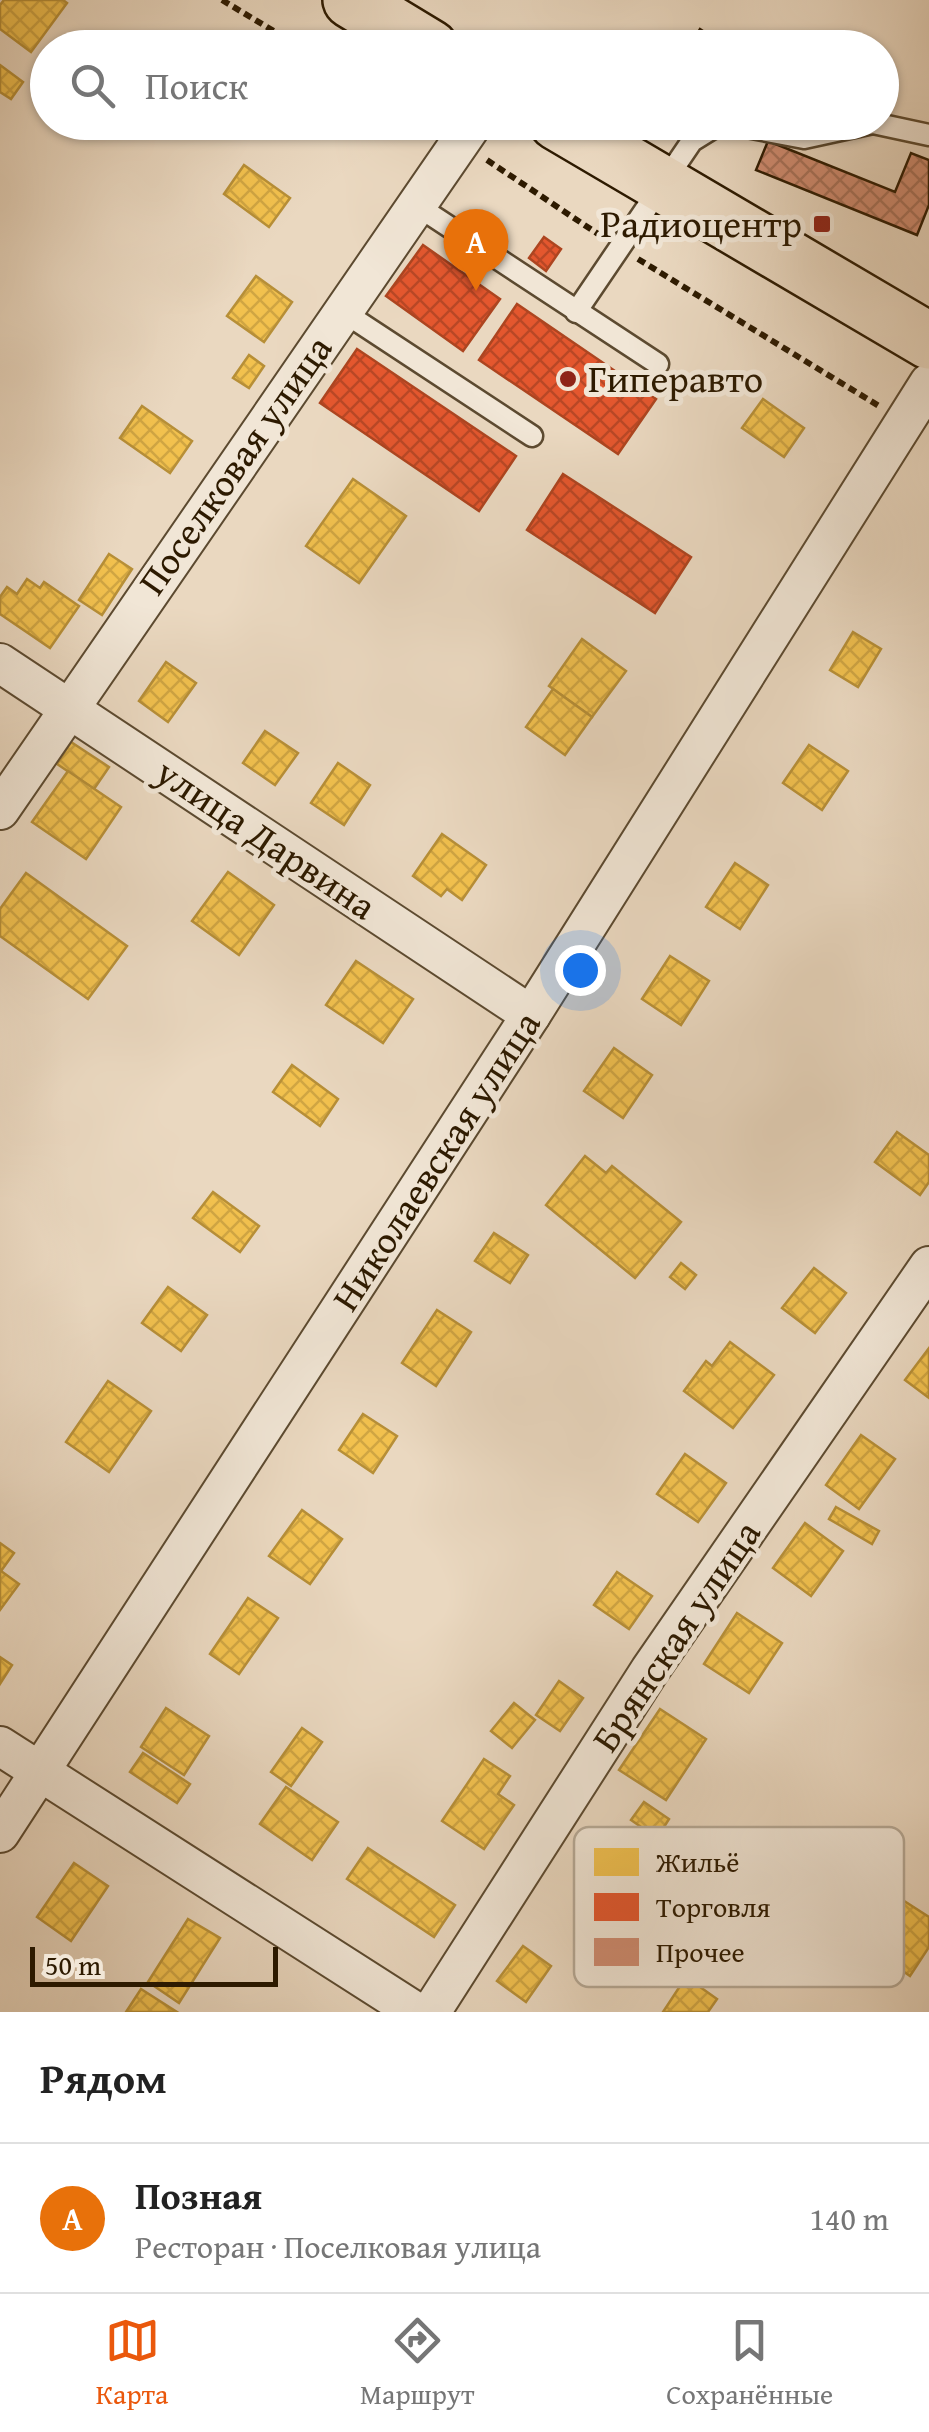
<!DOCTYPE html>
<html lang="ru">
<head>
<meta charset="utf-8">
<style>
  body { margin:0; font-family:"Gentium Book Plus",serif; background:#f6f6f6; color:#222 }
  .scale { position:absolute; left:30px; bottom:25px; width:248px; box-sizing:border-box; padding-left:10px; border:5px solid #2d1a00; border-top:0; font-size:28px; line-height:35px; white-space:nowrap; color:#2d1a00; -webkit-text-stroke:8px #f1e6d6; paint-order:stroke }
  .you { position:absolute; left:580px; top:970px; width:35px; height:35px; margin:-25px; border:8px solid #fff; border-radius:50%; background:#1a73e8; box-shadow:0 0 0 15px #1a73e833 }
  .badge { display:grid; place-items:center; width:65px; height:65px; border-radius:50%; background:#ea580c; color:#fff; font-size:32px; font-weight:700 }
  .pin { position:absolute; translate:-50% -82px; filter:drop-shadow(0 2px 5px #0008) }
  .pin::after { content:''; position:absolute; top:52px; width:35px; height:30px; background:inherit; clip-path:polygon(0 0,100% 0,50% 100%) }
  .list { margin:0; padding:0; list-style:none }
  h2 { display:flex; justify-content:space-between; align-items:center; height:130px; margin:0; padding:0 40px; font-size:42px }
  h2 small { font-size:32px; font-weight:400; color:#767676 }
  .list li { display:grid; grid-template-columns:65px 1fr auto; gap:30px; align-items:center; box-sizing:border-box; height:150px; padding:0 40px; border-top:2px solid #e0e0e0 }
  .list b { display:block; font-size:38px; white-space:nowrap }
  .list p { margin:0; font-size:32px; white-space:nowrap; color:#767676 }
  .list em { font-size:32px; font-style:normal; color:#767676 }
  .icon { flex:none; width:55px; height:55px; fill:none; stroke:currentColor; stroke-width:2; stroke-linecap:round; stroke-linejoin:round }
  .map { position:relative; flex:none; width:929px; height:2012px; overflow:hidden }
  .search { position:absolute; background:#fff; box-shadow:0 2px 8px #0004; left:30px; right:30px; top:30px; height:110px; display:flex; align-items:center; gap:25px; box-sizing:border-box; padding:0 35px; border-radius:55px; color:#767676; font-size:38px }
  .sheet { height:280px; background:#fff }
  nav { display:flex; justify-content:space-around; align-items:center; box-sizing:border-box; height:140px; border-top:2px solid #e0e0e0; background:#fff; font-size:28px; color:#767676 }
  nav a { display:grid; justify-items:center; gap:5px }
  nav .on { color:#ea580c }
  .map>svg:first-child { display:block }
  .homes { fill:url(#homes-cross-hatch); stroke:#b78f37; stroke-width:2.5 }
  .shops { fill:url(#shops-cross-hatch); stroke:#ad4520; stroke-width:2.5 }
  .building { fill:url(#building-cross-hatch); stroke:#2d1a00; stroke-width:2.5 }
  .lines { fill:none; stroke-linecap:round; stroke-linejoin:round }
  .lane-casing { stroke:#5c4a30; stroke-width:25 }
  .street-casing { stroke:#5c4a30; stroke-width:42 }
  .highway-casing { stroke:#2d1a00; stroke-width:60 }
  .path { stroke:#2d1a00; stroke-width:6; stroke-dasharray:8 5; stroke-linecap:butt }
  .lane { stroke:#f1e6d6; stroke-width:20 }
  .street { stroke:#f1e6d6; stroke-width:38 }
  .highway { stroke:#ead8c0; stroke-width:55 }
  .poi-dot { fill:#8f2418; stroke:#f1e6d6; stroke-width:4 }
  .labels { text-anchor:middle; stroke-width:10; stroke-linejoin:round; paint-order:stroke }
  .poi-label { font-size:38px; fill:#2d1a00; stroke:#f1e6d6; text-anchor:end }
  .street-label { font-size:38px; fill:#2d1a00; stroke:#f1e6d6 }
  .key { fill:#f1e6d6; stroke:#b6a996; stroke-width:2.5 }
  .key-label { font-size:28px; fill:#2d1a00 }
</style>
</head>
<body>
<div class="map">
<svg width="929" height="2012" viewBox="0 0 929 2012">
  <defs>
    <pattern id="homes-cross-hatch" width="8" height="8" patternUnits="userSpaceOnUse" patternTransform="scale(2.5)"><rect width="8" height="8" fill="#f2c14e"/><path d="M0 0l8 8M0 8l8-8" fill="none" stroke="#d0a542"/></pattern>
    <pattern id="shops-cross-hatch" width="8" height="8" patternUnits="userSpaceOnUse" patternTransform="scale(2.5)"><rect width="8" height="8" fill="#e4572e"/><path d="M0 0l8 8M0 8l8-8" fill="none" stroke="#b94725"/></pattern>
    <pattern id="building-cross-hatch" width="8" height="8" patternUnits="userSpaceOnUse" patternTransform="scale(2.5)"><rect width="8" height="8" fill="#d08c71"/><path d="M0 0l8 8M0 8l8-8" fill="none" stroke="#a9725a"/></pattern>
  </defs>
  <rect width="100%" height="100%" fill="#ead8c0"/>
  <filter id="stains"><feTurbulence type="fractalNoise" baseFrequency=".002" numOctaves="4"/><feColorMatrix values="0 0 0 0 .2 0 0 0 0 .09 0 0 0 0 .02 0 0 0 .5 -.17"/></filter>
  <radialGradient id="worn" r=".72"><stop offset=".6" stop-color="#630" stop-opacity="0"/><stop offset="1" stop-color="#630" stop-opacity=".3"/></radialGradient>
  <!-- homes -->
  <g class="homes">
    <polygon points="4,0 63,0 67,3 31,52 0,29 0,5"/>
    <polygon points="0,65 23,82 11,99 0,92"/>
    <polygon points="244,165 290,198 269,227 224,194"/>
    <polygon points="256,276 292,302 264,342 227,316"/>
    <polygon points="249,355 264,366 249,388 233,378"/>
    <polygon points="763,399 804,428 784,457 742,428"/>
    <polygon points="142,406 192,441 170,473 120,438"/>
    <polygon points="353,479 406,516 359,583 306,546"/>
    <polygon points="109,554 132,569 102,615 79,600"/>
    <polygon points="27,579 40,588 44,582 79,606 50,648 0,614 0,597 7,587 17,594"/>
    <polygon points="853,632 881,649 858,687 830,670"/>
    <polygon points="582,639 626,671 592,717 549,686"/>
    <polygon points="166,662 196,683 168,722 139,701"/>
    <polygon points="553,689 592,717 565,755 526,727"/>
    <polygon points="265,731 298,753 275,785 243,763"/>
    <polygon points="71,742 109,767 94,789 57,764"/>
    <polygon points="809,745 848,771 822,810 783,783"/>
    <polygon points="338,763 370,785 344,825 311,803"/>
    <polygon points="68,771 121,807 86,859 32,822"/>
    <polygon points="442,834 486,865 462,900 447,889 441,896 413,876"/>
    <polygon points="735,863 768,885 740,929 706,907"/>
    <polygon points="228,872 274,905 239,955 192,921"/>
    <polygon points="26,873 127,946 88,999 0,936 0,909"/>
    <polygon points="670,956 709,981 681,1025 642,999"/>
    <polygon points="356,961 413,999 383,1043 326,1005"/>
    <polygon points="614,1048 652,1075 623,1118 584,1091"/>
    <polygon points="292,1065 338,1099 320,1126 273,1092"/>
    <polygon points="897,1132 929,1155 929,1182 920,1195 875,1162"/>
    <polygon points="585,1156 606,1173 612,1166 681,1222 635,1278 546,1205"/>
    <polygon points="213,1192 259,1226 240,1252 193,1218"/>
    <polygon points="494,1233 528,1255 510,1283 475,1261"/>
    <polygon points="681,1263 696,1275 685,1289 670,1277"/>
    <polygon points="814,1268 846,1293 815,1333 782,1308"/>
    <polygon points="168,1287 207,1315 181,1351 142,1323"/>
    <polygon points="437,1310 471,1332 436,1386 402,1363"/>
    <polygon points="730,1342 774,1375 733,1428 684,1391 706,1361 712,1366"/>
    <polygon points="929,1348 929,1398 905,1380"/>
    <polygon points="108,1381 151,1411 109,1472 66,1442"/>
    <polygon points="363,1414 397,1436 373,1473 339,1450"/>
    <polygon points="861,1435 895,1459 859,1509 826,1485"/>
    <polygon points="685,1454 726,1483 698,1522 657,1494"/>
    <polygon points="836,1507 879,1531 872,1544 829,1519"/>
    <polygon points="302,1510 342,1539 310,1584 269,1556"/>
    <polygon points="805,1523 843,1551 811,1596 773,1568"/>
    <polygon points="0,1543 14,1553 1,1571 19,1584 0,1610"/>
    <polygon points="617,1572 652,1596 629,1629 594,1605"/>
    <polygon points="248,1598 278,1618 239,1674 210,1654"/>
    <polygon points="737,1613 782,1643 749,1693 704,1664"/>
    <polygon points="0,1657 12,1665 0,1684"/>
    <polygon points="559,1681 583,1698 560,1731 536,1715"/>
    <polygon points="514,1703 535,1720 512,1748 491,1731"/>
    <polygon points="166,1708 209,1736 184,1775 141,1747"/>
    <polygon points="660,1709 706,1739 666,1800 619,1770"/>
    <polygon points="302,1728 322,1742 291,1786 271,1772"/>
    <polygon points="143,1753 190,1784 177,1803 130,1772"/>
    <polygon points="484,1759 510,1776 498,1794 514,1805 484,1849 442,1821"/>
    <polygon points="286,1787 338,1822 312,1860 260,1824"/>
    <polygon points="644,1802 669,1819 657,1838 631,1820"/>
    <polygon points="368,1848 455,1905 434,1937 347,1879"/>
    <polygon points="74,1863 108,1886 71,1941 37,1917"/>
    <polygon points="898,1897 929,1917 929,1947 910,1976 865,1945"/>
    <polygon points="188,1919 220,1938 179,2003 148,1982"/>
    <polygon points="523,1946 551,1966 526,2002 497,1981"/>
    <polygon points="686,1977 717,1999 708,2012 663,2012"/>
    <polygon points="141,1989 177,2012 126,2012"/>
  </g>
  <!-- shops -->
  <g class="shops">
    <polygon points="544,237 561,249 546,271 529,258"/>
    <polygon points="423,245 500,299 463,351 386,296"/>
    <polygon points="517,304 656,399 618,454 479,360"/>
    <polygon points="357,349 516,456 479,511 320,403"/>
    <polygon points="563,474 691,557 655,613 527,530"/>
  </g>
  <!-- building -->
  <g class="building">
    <polygon points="700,29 718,41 713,48 688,48"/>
    <polygon points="768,141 895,192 911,153 929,160 929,205 917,235 756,170"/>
  </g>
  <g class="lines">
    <defs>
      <g id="lane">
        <polyline points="751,48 771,43 785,48"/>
        <polyline points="416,205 658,364"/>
        <polyline points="342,311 532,436"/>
        <polyline points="576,312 692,141 713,128 736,125 804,138 873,123 929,135"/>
      </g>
      <g id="street">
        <polyline points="0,663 531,1015"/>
        <polyline points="0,810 474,122"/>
        <polyline points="0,1746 416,2012"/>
        <polyline points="0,1833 531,1015 929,383"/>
        <polyline points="431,2012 650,1670 929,1266"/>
      </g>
      <g id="highway">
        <polyline points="351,0 430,48"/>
        <polyline points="557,122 929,341"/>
      </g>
    </defs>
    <!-- lane casing -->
    <use href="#lane" class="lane-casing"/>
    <!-- street casing -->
    <use href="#street" class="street-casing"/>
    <!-- highway casing -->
    <use href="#highway" class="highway-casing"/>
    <!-- path -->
    <g class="path">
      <polyline points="222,0 302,48"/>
      <polyline points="487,160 598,234"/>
      <polyline points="638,259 879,406"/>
    </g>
    <!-- lane -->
    <use href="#lane" class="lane"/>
    <!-- street -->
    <use href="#street" class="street"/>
    <!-- highway -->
    <use href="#highway" class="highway"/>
  </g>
  <!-- markers -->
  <g class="poi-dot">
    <rect x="812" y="214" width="20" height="20" rx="5"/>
    <circle cx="568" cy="379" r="10"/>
  </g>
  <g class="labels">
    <!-- poi labels -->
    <g class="poi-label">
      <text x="802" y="237">Радиоцентр</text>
      <text x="588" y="392" text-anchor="start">Гиперавто</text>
    </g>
    <!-- street labels -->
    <g class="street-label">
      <text transform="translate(235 465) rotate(-55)" y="13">Поселковая улица</text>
      <text transform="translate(266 839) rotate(34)" y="13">улица Дарвина</text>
      <text transform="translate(436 1161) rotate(-57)" y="13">Николаевская улица</text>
      <text transform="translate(676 1636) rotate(-56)" y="13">Брянская улица</text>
    </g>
  </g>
  <!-- legend -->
  <rect x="574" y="1827" width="330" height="160" rx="15" class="key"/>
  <rect x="594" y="1848" width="45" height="28" fill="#f2c14e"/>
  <rect x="594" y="1893" width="45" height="28" fill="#e4572e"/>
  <rect x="594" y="1938" width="45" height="28" fill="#d08c71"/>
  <g class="key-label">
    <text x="656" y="1872">Жильё</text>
    <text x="656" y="1917">Торговля</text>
    <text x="656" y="1962">Прочее</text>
  </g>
  <rect width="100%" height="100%" filter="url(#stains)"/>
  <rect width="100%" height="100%" fill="url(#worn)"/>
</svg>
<div class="scale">50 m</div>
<div class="you"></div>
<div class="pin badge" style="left:476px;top:291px;background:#e8710a">A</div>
<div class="search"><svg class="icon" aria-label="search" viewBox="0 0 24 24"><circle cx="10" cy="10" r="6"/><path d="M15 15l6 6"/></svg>Поиск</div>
</div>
<section class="sheet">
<h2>Рядом<small></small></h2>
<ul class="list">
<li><span class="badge" style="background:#e8710a">A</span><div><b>Позная</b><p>Ресторан · Поселковая улица</p></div><em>140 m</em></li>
</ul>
</section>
<nav>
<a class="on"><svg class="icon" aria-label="map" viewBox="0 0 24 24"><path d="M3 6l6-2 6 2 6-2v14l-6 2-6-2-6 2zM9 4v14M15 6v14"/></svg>Карта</a>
<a><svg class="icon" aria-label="directions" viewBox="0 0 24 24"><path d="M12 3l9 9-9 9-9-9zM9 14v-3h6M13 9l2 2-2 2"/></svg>Маршрут</a>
<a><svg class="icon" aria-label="saved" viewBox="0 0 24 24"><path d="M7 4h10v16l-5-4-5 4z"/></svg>Сохранённые</a>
</nav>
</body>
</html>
